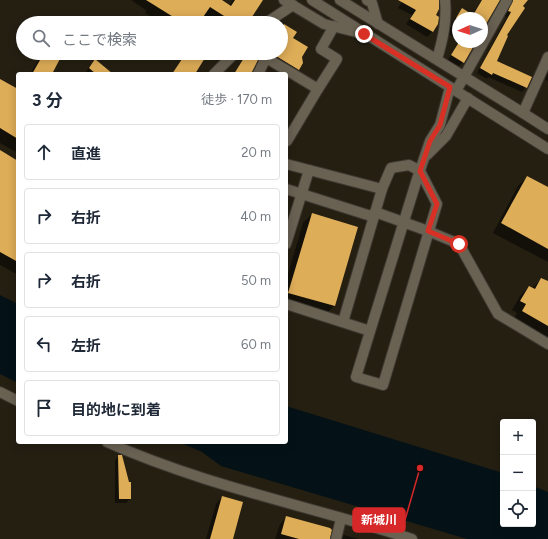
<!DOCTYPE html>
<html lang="ja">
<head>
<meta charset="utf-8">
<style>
  body { margin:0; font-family:Figtree,"Noto Sans JP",sans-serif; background:#f6f6f7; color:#1f2937 }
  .controls { position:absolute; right:12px; bottom:12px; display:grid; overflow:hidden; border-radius:4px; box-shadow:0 2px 10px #0003 }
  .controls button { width:36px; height:36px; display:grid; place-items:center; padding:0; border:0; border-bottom:1px solid #e0e1e3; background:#fff; color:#1f2937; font:20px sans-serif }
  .compass { position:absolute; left:452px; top:12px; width:36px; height:36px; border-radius:50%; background:#fff; box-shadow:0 2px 10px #0003; rotate:267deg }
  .stop { position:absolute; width:12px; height:12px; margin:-9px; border:3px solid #d93025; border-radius:50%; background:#fff }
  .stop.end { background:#d93025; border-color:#fff; box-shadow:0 1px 4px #0008 }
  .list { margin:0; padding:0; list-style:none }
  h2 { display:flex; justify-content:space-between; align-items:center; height:52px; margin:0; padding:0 16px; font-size:17px }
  h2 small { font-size:13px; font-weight:400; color:#747a83 }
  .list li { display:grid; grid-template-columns:26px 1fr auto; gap:12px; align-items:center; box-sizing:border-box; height:56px; margin:0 8px 8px; padding:0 8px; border:1px solid #e0e1e3; border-radius:4px }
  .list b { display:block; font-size:15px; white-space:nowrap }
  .list em { font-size:13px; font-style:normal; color:#747a83 }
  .icon { flex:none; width:22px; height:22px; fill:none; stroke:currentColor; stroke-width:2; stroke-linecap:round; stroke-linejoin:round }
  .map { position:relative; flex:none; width:548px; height:539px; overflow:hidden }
  .search { position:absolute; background:#fff; box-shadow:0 2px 10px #0003; left:16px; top:16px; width:272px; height:44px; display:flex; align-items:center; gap:10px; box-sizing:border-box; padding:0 14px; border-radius:22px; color:#747a83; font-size:15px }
  .panel { position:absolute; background:#fff; box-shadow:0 2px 10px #0003; left:16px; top:72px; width:272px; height:372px; border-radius:4px }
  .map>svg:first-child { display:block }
  .water { fill:#041217 }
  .shadow { fill:#0007 }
  .building { fill:#dead58 }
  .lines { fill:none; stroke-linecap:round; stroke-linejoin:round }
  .minor-casing { stroke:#3d3830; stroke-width:12 }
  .minor { stroke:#696253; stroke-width:10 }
  .route { stroke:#d93025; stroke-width:5 }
  .leader { fill:none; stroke:#d62828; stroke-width:1.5 }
  .callout-dot { fill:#d62828; stroke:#0c0905; stroke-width:1.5 }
  .callout { fill:#d62828; stroke:#d62828; stroke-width:1.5 }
  .callout-label { font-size:12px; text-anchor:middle; font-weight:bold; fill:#fff }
</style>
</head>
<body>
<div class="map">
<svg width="548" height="539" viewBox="0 0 548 539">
  <rect width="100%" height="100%" fill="#251f12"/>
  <!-- water -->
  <g class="water">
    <polygon points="0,295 18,304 18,383 0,374"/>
    <polygon points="286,406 503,473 503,524 533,524 533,486 548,492 548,539 467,539 221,466 202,452 179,442 286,442"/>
  </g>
  <!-- shadow -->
  <g class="shadow">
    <polygon points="131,0 220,0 229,6 233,0 260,0 247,23 213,23 202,16 198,23 162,23 145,13 147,11"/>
    <polygon points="403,0 438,0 434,15 437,23 432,32 427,37 406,24 412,15 398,8"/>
    <polygon points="482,0 498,0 482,29 482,18 458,18 458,40 447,33 458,14 463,9 472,15"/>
    <polygon points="507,0 526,0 506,36 495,61 526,87 522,92 488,77 487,79 477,73 507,17 504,16 510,5"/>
    <polygon points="285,25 301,57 299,70 292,76 265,53 281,53 281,29"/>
    <polygon points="458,42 474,42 463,62 459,66 448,60"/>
    <polygon points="43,53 56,53 50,74 30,74"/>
    <polygon points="186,53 211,53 207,57 205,56 196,70 201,74 172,74"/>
    <polygon points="91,65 109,74 86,74 85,73"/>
    <polygon points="548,72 548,81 545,80"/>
    <polygon points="0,80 18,90 18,153 0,143"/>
    <polygon points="0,152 18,163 18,275 0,265"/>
    <polygon points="527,177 548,188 548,262 493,233 518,186"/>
    <polygon points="312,214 357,227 334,306 325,315 286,304 286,281 303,223"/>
    <polygon points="542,279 548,283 548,341 513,320 517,313 512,310 520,296 529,287 532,288"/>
    <polygon points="119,456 130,499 126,503 115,503 115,460"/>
    <polygon points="222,497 232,539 206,539 216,504"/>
    <polygon points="287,517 329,539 275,539 280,524"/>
    <polygon points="344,535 359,539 340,539"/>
  </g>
  <!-- building -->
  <g class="building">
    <polygon points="146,0 222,0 231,6 235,0 263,0 248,23 235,23 210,7 199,23 183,23"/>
    <polygon points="398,0 439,0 439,9 436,15 439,17 438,24 433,32 410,19 416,10"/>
    <polygon points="482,0 500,0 482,31 482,18 456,18 462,8 473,15"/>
    <polygon points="513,0 528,0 523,6 525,8 507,35 508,36 497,61 532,77 527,88 493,73 492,75 480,68 511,12 508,11"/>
    <polygon points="284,24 297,32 293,38 308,47 302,57 303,63 299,70 271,53 281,53 281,30"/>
    <polygon points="459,42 476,42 464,63 451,55"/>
    <polygon points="44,53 63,53 52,74 32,74"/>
    <polygon points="186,53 208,53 195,74 172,74"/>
    <polygon points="247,53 252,53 253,56 258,60 252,72 250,74 234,74"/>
    <polygon points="95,59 113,74 96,74 89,68"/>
    <polygon points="0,79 18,89 18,139 0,128"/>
    <polygon points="0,150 18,161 18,262 0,252"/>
    <polygon points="527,176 548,187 548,249 501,223"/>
    <polygon points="312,213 358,227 335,306 288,293"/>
    <polygon points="541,278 548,281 548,326 522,311 526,304 520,301 529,286 535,289"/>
    <polygon points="118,455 122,455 129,482 131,482 131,499 119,499"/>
    <polygon points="222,496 243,502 233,539 210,539"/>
    <polygon points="286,516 330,528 332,530 330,539 299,539 281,534"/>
  </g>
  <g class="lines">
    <defs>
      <g id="minor">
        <polyline points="284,0 324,24 356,32"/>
        <polyline points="312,0 548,149"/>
        <polyline points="340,0 523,113 548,129"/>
        <polyline points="367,0 372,3 378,24"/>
        <polyline points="266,23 293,5"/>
        <polyline points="258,53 318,89 337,59 321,49 334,26"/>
        <path d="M437,59C443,39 447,21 445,0"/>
        <polyline points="214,74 235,53"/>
        <polyline points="258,74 266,58"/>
        <polyline points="456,91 507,0"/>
        <polyline points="523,113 548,57"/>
        <polyline points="287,141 318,89"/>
        <polyline points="427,155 446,136 468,98"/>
        <polyline points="286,164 382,189"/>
        <polyline points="286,189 374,217"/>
        <polyline points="375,212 428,231 459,244 498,314 548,344"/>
        <polyline points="286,244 309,170"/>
        <polyline points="286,304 370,331"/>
        <polyline points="343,322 382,189 391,168 409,165 420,171 437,204 383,385 356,377 417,179 430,141 440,125 450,87"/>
        <polyline points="0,392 18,401"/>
        <path d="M107,442C205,486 310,506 412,539"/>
        <polyline points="336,539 341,519"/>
      </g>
    </defs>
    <!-- minor casing -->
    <use href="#minor" class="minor-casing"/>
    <!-- minor -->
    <use href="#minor" class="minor"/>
  </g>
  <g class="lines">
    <!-- route -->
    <polyline class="route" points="364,34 450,87 440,125 430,141 420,171 437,204 428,231 459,244"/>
  </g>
  <!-- callouts -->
  <path class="leader" d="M420 468L405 520"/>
  <circle class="callout-dot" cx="420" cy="468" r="4"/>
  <rect class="callout" x="353" y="508" width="52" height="24" rx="4"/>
  <g class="callout-label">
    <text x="379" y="524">新城川</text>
  </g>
</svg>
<div class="controls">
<button>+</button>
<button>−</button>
<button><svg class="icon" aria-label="locate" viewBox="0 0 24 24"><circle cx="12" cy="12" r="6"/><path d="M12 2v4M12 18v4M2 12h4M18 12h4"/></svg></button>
</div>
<svg class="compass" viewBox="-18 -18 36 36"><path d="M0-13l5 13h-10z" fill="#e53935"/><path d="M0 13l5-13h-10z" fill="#747a83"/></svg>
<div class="stop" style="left:459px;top:244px"></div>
<div class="stop end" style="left:364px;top:34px"></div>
<div class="search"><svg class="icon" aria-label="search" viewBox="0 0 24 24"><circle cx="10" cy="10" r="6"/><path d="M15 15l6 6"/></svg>ここで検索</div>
<section class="panel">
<h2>3 分<small>徒歩 · 170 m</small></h2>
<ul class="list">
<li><svg class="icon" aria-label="ahead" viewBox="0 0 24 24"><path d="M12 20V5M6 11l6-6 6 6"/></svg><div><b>直進</b></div><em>20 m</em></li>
<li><svg class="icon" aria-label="right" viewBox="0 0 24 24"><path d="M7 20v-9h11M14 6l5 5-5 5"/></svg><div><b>右折</b></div><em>40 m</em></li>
<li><svg class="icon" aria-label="right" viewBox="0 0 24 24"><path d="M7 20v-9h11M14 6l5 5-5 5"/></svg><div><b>右折</b></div><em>50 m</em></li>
<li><svg class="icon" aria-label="left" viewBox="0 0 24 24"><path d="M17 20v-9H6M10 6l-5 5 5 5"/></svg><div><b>左折</b></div><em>60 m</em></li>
<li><svg class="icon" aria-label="arrive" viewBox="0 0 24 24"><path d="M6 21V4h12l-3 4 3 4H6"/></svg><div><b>目的地に到着</b></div></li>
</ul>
</section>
</div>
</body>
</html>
